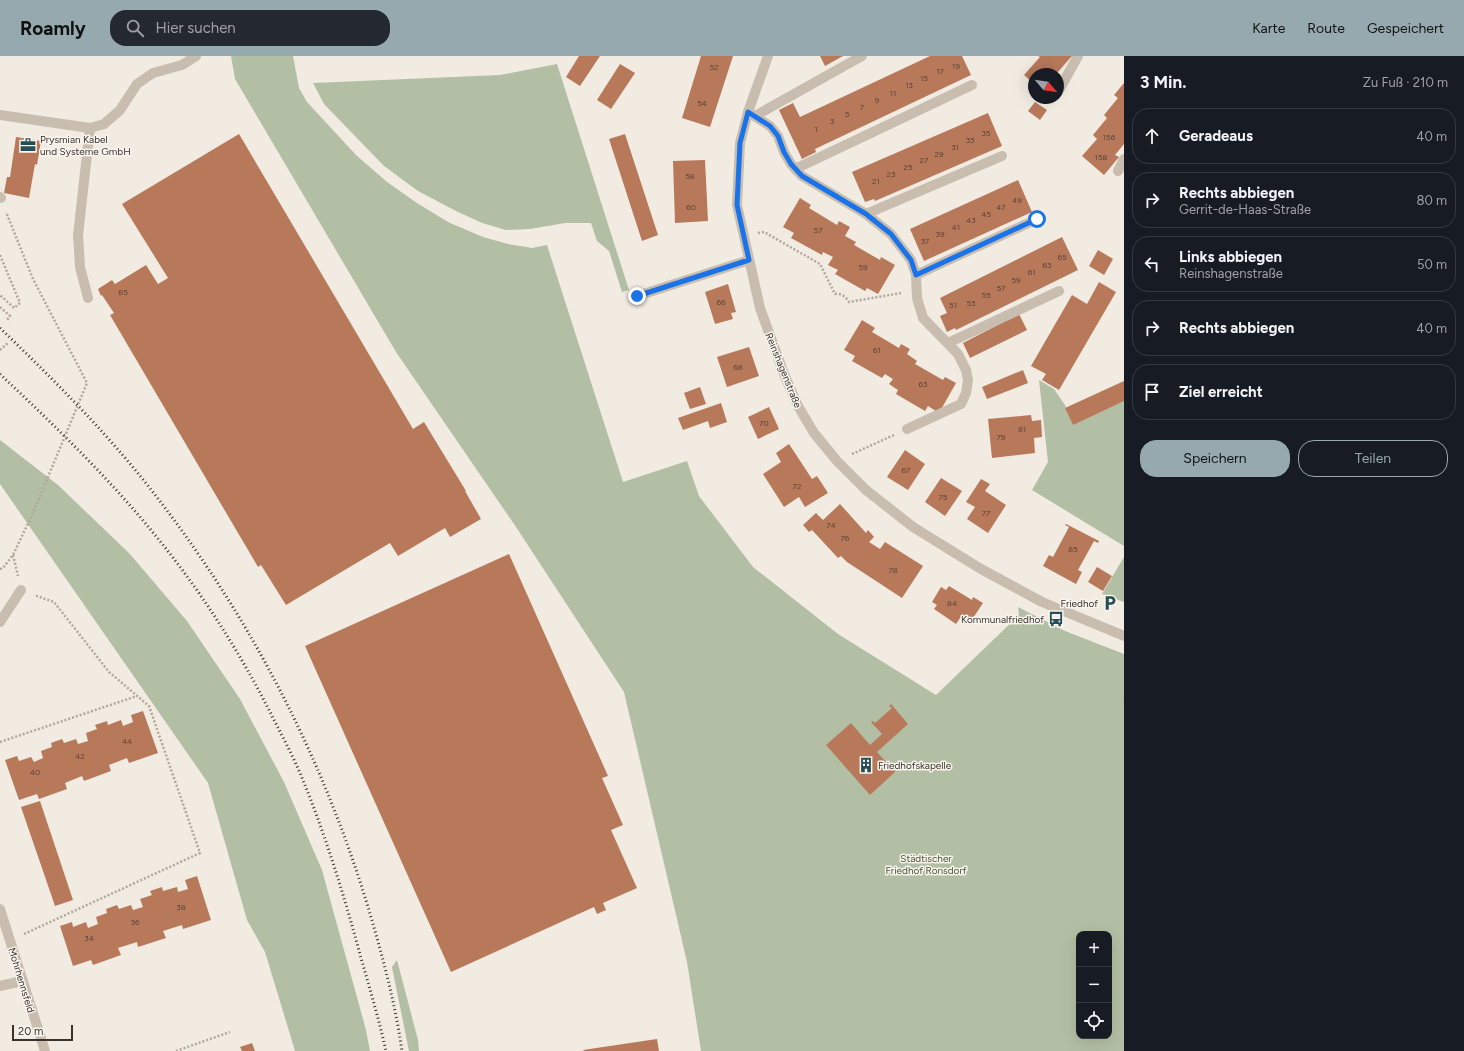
<!DOCTYPE html>
<html lang="de">
<head>
<meta charset="utf-8">
<style>
  body { margin:0; font-family:Figtree,sans-serif; background:#242831; color:#f1f3f6 }
  .controls { position:absolute; right:12px; bottom:12px; display:grid; overflow:hidden; border-radius:8px; box-shadow:0 4px 16px #0002 }
  .controls button { width:36px; height:36px; display:grid; place-items:center; padding:0; border:0; border-bottom:1px solid #363941; background:#171b24; color:#f1f3f6; font:20px sans-serif }
  .compass { position:absolute; left:1028px; top:12px; width:36px; height:36px; border-radius:50%; background:#171b24; box-shadow:0 4px 16px #0002; rotate:119deg }
  .scale { position:absolute; left:12px; bottom:10px; width:61px; box-sizing:border-box; padding-left:4px; border:2px solid #38312c; border-top:0; font-size:11px; line-height:14px; white-space:nowrap; color:#38312c; -webkit-text-stroke:3px #f9f5ee; paint-order:stroke }
  .stop { position:absolute; width:12px; height:12px; margin:-9px; border:3px solid #1a73e8; border-radius:50%; background:#fff }
  .stop.end { background:#1a73e8; border-color:#fff; box-shadow:0 1px 4px #0008 }
  .list { margin:0; padding:0; list-style:none }
  h2 { display:flex; justify-content:space-between; align-items:center; height:52px; margin:0; padding:0 16px; font-size:17px }
  h2 small { font-size:13px; font-weight:400; color:#9ea1a6 }
  .list li { display:grid; grid-template-columns:26px 1fr auto; gap:12px; align-items:center; box-sizing:border-box; height:56px; margin:0 8px 8px; padding:0 8px; border:1px solid #363941; border-radius:16px }
  .list b { display:block; font-size:15px; white-space:nowrap }
  .list p { margin:0; font-size:13px; white-space:nowrap; color:#9ea1a6 }
  .list em { font-size:13px; font-style:normal; color:#9ea1a6 }
  .actions { display:flex; gap:8px; padding:12px 16px }
  .actions a { flex:1; padding:9px 0; border:1px solid #96a9ae; border-radius:16px; text-align:center; font-size:14px; color:#96a9ae }
  .actions .main { background:#96a9ae; color:#111 }
  .icon { flex:none; width:22px; height:22px; fill:none; stroke:currentColor; stroke-width:2; stroke-linecap:round; stroke-linejoin:round }
  .map { position:relative; flex:none; width:1124px; height:995px; overflow:hidden }
  header { display:flex; align-items:center; gap:24px; box-sizing:border-box; height:56px; padding:0 20px; background:#96a9ae; color:#111 }
  header strong { font-size:19px }
  nav { display:flex; gap:22px; margin-inline-start:auto; font-size:14px }
  .search { width:280px; height:36px; background:#242831; display:flex; align-items:center; gap:10px; box-sizing:border-box; padding:0 14px; border-radius:16px; color:#9ea1a6; font-size:15px }
  main { display:flex }
  aside { flex:1; background:#171b24 }
  .map>svg:first-child { display:block }
  .green { fill:#b3bfa4; fill-rule:evenodd }
  .building { fill:#b8795a }
  .lines { fill:none; stroke-linecap:round; stroke-linejoin:round }
  .path { stroke:#b4a799; stroke-width:2.5; stroke-dasharray:2 2; stroke-linecap:butt }
  .lane { stroke:#c8bdaf; stroke-width:10 }
  .street { stroke:#c8bdaf; stroke-width:10 }
  .rail { stroke:#38312c; stroke-width:3; stroke-dasharray:1 3; stroke-linecap:butt }
  .route { stroke:#1a73e8; stroke-width:5 }
  .labels { text-anchor:middle; stroke-width:3; stroke-linejoin:round; paint-order:stroke }
  .number-label { font-size:8px; fill:#584338 }
  .poi-label { font-size:10px; fill:#38312c; stroke:#f9f5ee; text-anchor:start }
  .street-label { font-size:10px; fill:#38312c; stroke:#f9f5ee }
  .park-label { font-size:10px; fill:#455433; stroke:#f9f5ee }
</style>
</head>
<body>
<header>
<strong>Roamly</strong>
<div class="search"><svg class="icon" aria-label="search" viewBox="0 0 24 24"><circle cx="10" cy="10" r="6"/><path d="M15 15l6 6"/></svg>Hier suchen</div>
<nav><a>Karte</a><a>Route</a><a>Gespeichert</a></nav>
</header>
<main>
<div class="map">
<svg width="1124" height="995" viewBox="0 0 1124 995">
  <rect width="100%" height="100%" fill="#f1ebe2"/>
  <!-- green -->
  <g class="green">
    <path d="M231,0H293L299,32L307,46L356,99L387,126L417,147L448,166L483,181L508,188L532,192L547,189L623,426L687,405L699,440L753,511L838,578L936,639L1019,559L1018,551L1065,575L1124,598V995H701L687,906L624,636L516,471L396,296L235,23ZM1079,878H1109V980H1079Z"/>
    <polygon points="557,8 629,234 622,236 609,195 597,185 591,167 565,167 530,173 506,174 482,167 456,155 418,135 384,110 324,48 313,27 500,19"/>
    <polygon points="1039,324 1054,333 1065,349 1072,366 1124,342 1124,490 1032,434 1048,406"/>
    <polygon points="0,384 58,429 129,497 187,565 240,643 284,726 322,814 366,974 370,995 295,995 265,896 247,864 208,727 0,428"/>
    <polygon points="1124,501 1124,546 1102,538"/>
    <polygon points="397,904 418,984 419,995 409,995 392,911"/>
  </g>
  <!-- building -->
  <g class="building">
    <polygon points="579,0 600,0 580,30 566,21"/>
    <polygon points="701,0 733,0 710,71 682,62"/>
    <polygon points="820,0 843,0 825,10"/>
    <polygon points="930,0 962,0 971,19 815,93 816,96 802,103 779,54 793,47 800,61"/>
    <polygon points="1038,0 1072,0 1057,17 1061,20 1058,23 1058,18 1034,18 1034,28 1024,19 1040,1"/>
    <polygon points="620,8 635,17 611,53 597,44"/>
    <polygon points="1124,27 1124,88 1115,99 1119,101 1104,119 1082,100 1097,83 1093,79 1107,62 1104,59 1118,42 1114,39"/>
    <polygon points="1035,46 1047,54 1040,64 1028,55"/>
    <polygon points="988,57 1002,90 875,145 874,143 865,146 852,116"/>
    <polygon points="239,78 413,373 424,366 466,435 465,435 481,463 450,481 445,472 398,500 390,487 286,549 261,509 258,511 110,259 114,257 102,239 101,240 98,233 112,224 115,228 146,209 158,228 168,222 122,148"/>
    <polygon points="625,78 658,179 642,185 609,83"/>
    <polygon points="16,81 41,85 37,109 35,108 29,142 4,137 7,121 10,121"/>
    <polygon points="705,104 708,165 675,167 673,105"/>
    <polygon points="1018,124 1032,156 924,205 910,173"/>
    <polygon points="800,142 811,149 809,152 837,169 839,165 850,171 845,180 856,186 854,189 880,204 881,201 895,209 878,238 867,232 865,235 835,218 838,214 828,209 833,201 823,196 822,199 791,182 794,177 783,171"/>
    <polygon points="1062,181 1078,214 956,274 955,272 947,276 940,260 947,257 940,242"/>
    <polygon points="1098,194 1113,203 1104,219 1089,210"/>
    <polygon points="1099,226 1116,236 1059,334 1042,324 1046,318 1031,310 1072,239 1087,248"/>
    <polygon points="728,228 736,256 731,257 733,263 715,268 705,236"/>
    <polygon points="1019,258 1027,274 970,302 963,287"/>
    <polygon points="862,264 875,272 872,276 899,292 901,288 910,293 907,298 917,305 915,308 943,324 945,321 956,327 939,357 928,350 925,355 896,338 898,334 889,328 893,323 885,318 882,322 852,305 855,300 844,294"/>
    <polygon points="749,291 759,320 727,331 717,301"/>
    <polygon points="1023,314 1028,327 987,343 982,331"/>
    <polygon points="1124,325 1124,345 1073,369 1065,352"/>
    <polygon points="700,331 706,348 690,353 684,337"/>
    <polygon points="721,347 727,366 710,372 708,365 683,374 678,362"/>
    <polygon points="769,351 779,373 758,383 748,361"/>
    <polygon points="1031,359 1032,365 1041,364 1042,381 1034,382 1035,397 992,402 988,363"/>
    <polygon points="789,388 812,423 817,420 828,437 805,451 799,441 784,451 763,418 781,406 776,397"/>
    <polygon points="905,394 925,408 908,434 887,421"/>
    <polygon points="941,422 962,435 945,460 925,446"/>
    <polygon points="981,423 990,428 985,435 1006,449 988,477 967,463 975,451 966,446"/>
    <polygon points="840,448 866,477 868,474 874,481 869,486 880,493 885,486 923,510 902,542 847,506 841,500 838,502 812,474 809,476 803,469 816,457 823,464"/>
    <polygon points="1066,468 1099,485 1098,487 1094,485 1078,514 1082,516 1076,528 1043,510 1049,499 1053,501 1069,471 1065,469"/>
    <polygon points="509,498 608,720 602,722 623,769 611,774 637,832 603,847 606,854 597,858 594,851 451,916 305,590"/>
    <polygon points="1097,511 1112,520 1103,535 1088,526"/>
    <polygon points="949,530 972,544 973,541 983,547 969,568 960,562 956,568 934,553 937,549 932,546 941,531 946,534"/>
    <polygon points="891,648 908,668 877,696 895,716 870,739 826,689 851,667 870,689 882,678 871,666 873,665 875,667 892,652 889,650"/>
    <polygon points="143,655 158,697 129,707 127,702 109,709 111,715 84,725 82,720 65,727 67,733 39,743 37,738 19,744 5,704 17,700 19,705 31,701 34,706 43,702 41,695 52,691 51,687 62,683 64,687 76,683 78,688 88,685 86,677 97,673 95,669 107,665 108,669 121,664 123,670 133,666 131,659"/>
    <polygon points="40,745 73,844 55,850 21,751"/>
    <polygon points="197,820 211,864 183,873 182,869 163,875 166,882 138,891 137,886 118,892 121,899 93,909 91,904 73,910 60,870 72,866 73,871 86,866 88,872 98,868 96,861 107,857 106,853 117,849 119,853 131,849 133,854 143,851 140,843 152,839 150,835 162,831 163,835 177,831 178,836 188,833 185,824"/>
    <polygon points="657,983 659,995 584,995 583,994"/>
    <polygon points="252,987 255,995 242,995 240,991"/>
  </g>
  <g class="lines">
    <!-- path -->
    <g class="path">
      <path d="M758,177L764,176L820,208L835,238C841,237 846,241 849,246L901,237"/>
      <polyline points="0,199 20,247 14,252 0,239"/>
      <polyline points="0,251 10,260 7,264"/>
      <polyline points="0,294 8,287"/>
      <polyline points="852,398 894,379"/>
      <polyline points="13,499 18,520"/>
      <polyline points="0,513 3,512 13,499 33,457 87,327 33,223 6,156"/>
      <polyline points="1123,643 1124,643"/>
      <polyline points="0,686 137,640"/>
      <polyline points="24,878 200,797 149,650 109,616 54,546 34,539"/>
      <polyline points="176,995 230,976"/>
    </g>
    <!-- lane -->
    <g class="lane">
      <polyline points="1058,36 1078,0"/>
      <polyline points="0,59 90,72 104,68 120,54 137,28 153,17 182,9 196,0"/>
      <polyline points="755,60 862,0"/>
      <polyline points="795,113 972,29"/>
      <polyline points="1118,115 1124,103"/>
      <polyline points="0,141 1,142"/>
      <polyline points="866,158 1002,100"/>
      <polyline points="916,219 1037,163"/>
      <polyline points="637,240 749,204"/>
      <polyline points="88,242 80,211 78,179 90,72"/>
      <polyline points="948,287 1059,235"/>
    </g>
    <!-- street -->
    <g class="street">
      <polyline points="768,0 748,56 740,87 737,149 760,252 784,318 798,350 814,377 837,405 866,434 913,471 981,513 1042,546 1124,580"/>
      <polyline points="748,56 770,70 778,80 784,96 791,108 802,120 866,158 891,178 911,204 916,219 917,242 923,262 958,298 966,314 968,324 966,337 961,348 907,373"/>
      <polyline points="0,566 21,534"/>
      <polyline points="0,853 45,995"/>
      <polyline points="0,930 22,925"/>
    </g>
    <!-- rail -->
    <g class="rail">
      <path d="M0,272C51,321 101,371 145,426C246,553 321,696 368,851C382,898 395,946 402,995"/>
      <path d="M0,318C54,369 108,421 155,479C200,534 238,593 270,656C280,676 291,696 300,717C325,777 344,839 361,902C370,933 379,964 386,995"/>
    </g>
  </g>
  <g class="lines">
    <!-- route -->
    <polyline class="route" points="637,240 749,204 737,149 740,87 748,56 770,70 778,80 784,96 791,108 802,120 866,158 891,178 911,204 916,219 1037,163"/>
  </g>
  <!-- icons -->
  <defs>
    <symbol id="office-bare" viewBox="-9 -9 18 18"><path d="M-6-3h4V-5.5h4V-3h4V5H-6ZM-1-4.5V-3h2v-1.5ZM-6 0V1H6V0Z" fill="#264e55" stroke="#f9f5ee" stroke-width="2.5" paint-order="stroke"/></symbol>
    <symbol id="parking-bare" viewBox="-9 -9 18 18"><path d="M-3.5-5.5H1a3.5 3.5 0 0 1 0 7H-1V5.5H-3.5ZM-1-3.4V-.6H.8a1.4 1.4 0 0 0 0-2.8Z" fill="#264e55" stroke="#f9f5ee" stroke-width="2.5" paint-order="stroke"/></symbol>
    <symbol id="bus-bare" viewBox="-9 -9 18 18"><path d="M-5-6H5V4H4V6H2V4H-2V6H-4V4H-5ZM-3.5-4V0h7V-4ZM-3.5 1.2v1.5H-2V1.2ZM2 1.2v1.5H3.5V1.2Z" fill="#264e55" stroke="#f9f5ee" stroke-width="2.5" paint-order="stroke"/></symbol>
    <symbol id="building-bare" viewBox="-9 -9 18 18"><path d="M-4-6H4V6H1V3H-1V6H-4ZM-2.5-4.3h1.7v1.8h-1.7ZM.8-4.3h1.7v1.8H.8ZM-2.5-1h1.7V.8h-1.7ZM.8-1h1.7V.8H.8Z" fill="#264e55" stroke="#f9f5ee" stroke-width="2.5" paint-order="stroke"/></symbol>
  </defs>
  <g fill-rule="evenodd">
    <use href="#office-bare" x="17" y="78" width="22" height="22"/>
    <use href="#parking-bare" x="1099" y="536" width="22" height="22"/>
    <use href="#bus-bare" x="1045" y="552" width="22" height="22"/>
    <use href="#building-bare" x="855" y="698" width="22" height="22"/>
  </g>
  <g class="labels">
    <!-- number labels -->
    <g class="number-label">
      <text x="956" y="13">19</text>
      <text x="714" y="14">52</text>
      <text x="940" y="18">17</text>
      <text x="924" y="25">15</text>
      <text x="909" y="32">13</text>
      <text x="893" y="40">11</text>
      <text x="877" y="47">9</text>
      <text x="702" y="50">54</text>
      <text x="862" y="54">7</text>
      <text x="847" y="61">5</text>
      <text x="832" y="68">3</text>
      <text x="816" y="76">1</text>
      <text x="986" y="80">35</text>
      <text x="1109" y="84">156</text>
      <text x="970" y="87">33</text>
      <text x="955" y="94">31</text>
      <text x="939" y="101">29</text>
      <text x="1101" y="104">158</text>
      <text x="924" y="107">27</text>
      <text x="908" y="114">25</text>
      <text x="891" y="121">23</text>
      <text x="690" y="123">58</text>
      <text x="876" y="128">21</text>
      <text x="1017" y="147">49</text>
      <text x="691" y="154">60</text>
      <text x="1001" y="154">47</text>
      <text x="986" y="161">45</text>
      <text x="971" y="167">43</text>
      <text x="956" y="174">41</text>
      <text x="818" y="177">57</text>
      <text x="940" y="181">39</text>
      <text x="925" y="188">37</text>
      <text x="1062" y="204">65</text>
      <text x="1047" y="212">63</text>
      <text x="863" y="214">59</text>
      <text x="1032" y="219">61</text>
      <text x="1016" y="227">59</text>
      <text x="1001" y="235">57</text>
      <text x="123" y="239">85</text>
      <text x="986" y="242">55</text>
      <text x="721" y="249">66</text>
      <text x="971" y="250">53</text>
      <text x="953" y="252">51</text>
      <text x="877" y="297">61</text>
      <text x="738" y="314">68</text>
      <text x="923" y="331">63</text>
      <text x="764" y="370">70</text>
      <text x="1022" y="376">81</text>
      <text x="1001" y="384">79</text>
      <text x="906" y="417">67</text>
      <text x="797" y="433">72</text>
      <text x="943" y="444">75</text>
      <text x="986" y="460">77</text>
      <text x="831" y="472">74</text>
      <text x="845" y="485">76</text>
      <text x="1073" y="496">85</text>
      <text x="893" y="517">78</text>
      <text x="952" y="550">84</text>
      <text x="127" y="688">44</text>
      <text x="80" y="703">42</text>
      <text x="35" y="719">40</text>
      <text x="181" y="854">38</text>
      <text x="135" y="869">36</text>
      <text x="89" y="885">34</text>
    </g>
    <!-- poi labels -->
    <g class="poi-label">
      <text x="40" y="87">Prysmian Kabel<tspan x="40" dy="12">und Systeme GmbH</tspan></text>
      <text x="1098" y="551" text-anchor="end">Friedhof</text>
      <text x="1044" y="567" text-anchor="end">Kommunalfriedhof</text>
      <text x="878" y="713">Friedhofskapelle</text>
    </g>
    <!-- street labels -->
    <g class="street-label">
      <text transform="translate(784 314) rotate(68)" y="4">Reinshagenstraße</text>
      <text transform="translate(22 924) rotate(73)" y="4">Mohrhennsfeld</text>
    </g>
    <!-- park labels -->
    <g class="park-label">
      <text x="926" y="806">Städtischer<tspan x="926" dy="12">Friedhof Ronsdorf</tspan></text>
    </g>
  </g>
</svg>
<div class="controls">
<button>+</button>
<button>−</button>
<button><svg class="icon" aria-label="locate" viewBox="0 0 24 24"><circle cx="12" cy="12" r="6"/><path d="M12 2v4M12 18v4M2 12h4M18 12h4"/></svg></button>
</div>
<svg class="compass" viewBox="-18 -18 36 36"><path d="M0-13l5 13h-10z" fill="#e53935"/><path d="M0 13l5-13h-10z" fill="#9ea1a6"/></svg>
<div class="scale">20 m</div>
<div class="stop" style="left:1037px;top:163px"></div>
<div class="stop end" style="left:637px;top:240px"></div>
</div>
<aside>
<h2>3 Min.<small>Zu Fuß · 210 m</small></h2>
<ul class="list">
<li><svg class="icon" aria-label="ahead" viewBox="0 0 24 24"><path d="M12 20V5M6 11l6-6 6 6"/></svg><div><b>Geradeaus</b></div><em>40 m</em></li>
<li><svg class="icon" aria-label="right" viewBox="0 0 24 24"><path d="M7 20v-9h11M14 6l5 5-5 5"/></svg><div><b>Rechts abbiegen</b><p>Gerrit-de-Haas-Straße</p></div><em>80 m</em></li>
<li><svg class="icon" aria-label="left" viewBox="0 0 24 24"><path d="M17 20v-9H6M10 6l-5 5 5 5"/></svg><div><b>Links abbiegen</b><p>Reinshagenstraße</p></div><em>50 m</em></li>
<li><svg class="icon" aria-label="right" viewBox="0 0 24 24"><path d="M7 20v-9h11M14 6l5 5-5 5"/></svg><div><b>Rechts abbiegen</b></div><em>40 m</em></li>
<li><svg class="icon" aria-label="arrive" viewBox="0 0 24 24"><path d="M6 21V4h12l-3 4 3 4H6"/></svg><div><b>Ziel erreicht</b></div></li>
</ul>
<div class="actions"><a class="main">Speichern</a><a>Teilen</a></div>
</aside>
</main>
</body>
</html>
